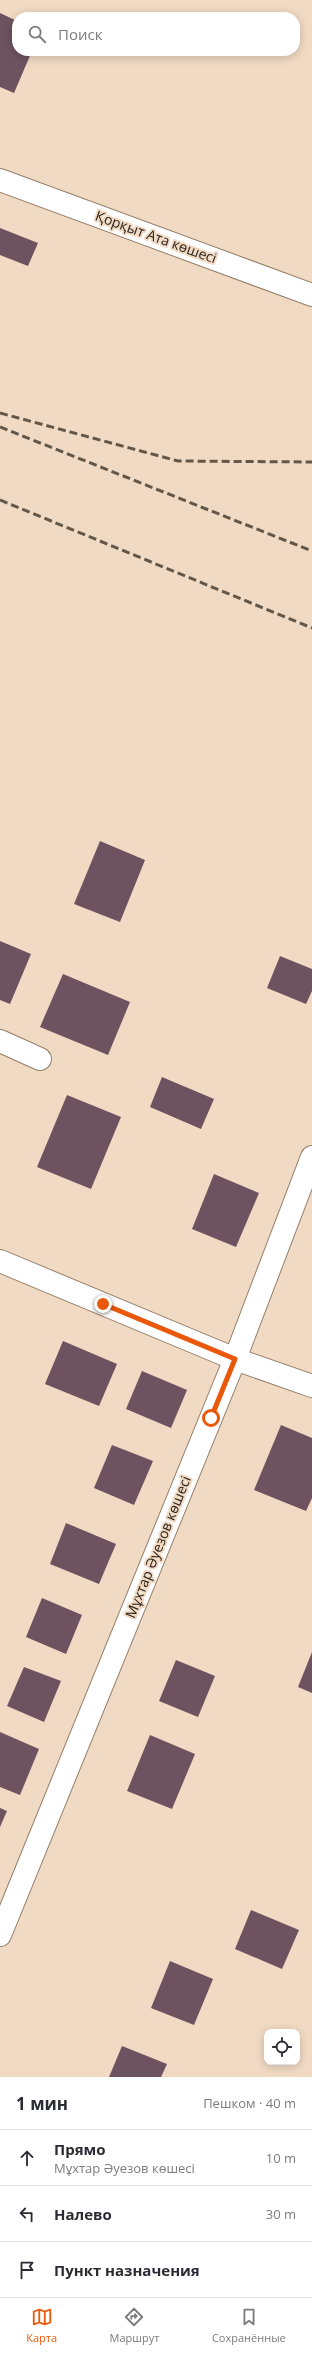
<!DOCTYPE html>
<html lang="ru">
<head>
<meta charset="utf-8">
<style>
  body { margin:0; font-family:"Open Sans",sans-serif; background:#f7f7f7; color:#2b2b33 }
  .controls { position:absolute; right:12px; bottom:12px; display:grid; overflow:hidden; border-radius:8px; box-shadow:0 2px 10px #0003 }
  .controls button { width:36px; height:36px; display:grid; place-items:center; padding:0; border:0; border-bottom:1px solid #e1e1e2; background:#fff; color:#2b2b33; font:20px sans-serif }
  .stop { position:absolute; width:12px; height:12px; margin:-9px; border:3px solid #ea580c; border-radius:50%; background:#fff }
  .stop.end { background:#ea580c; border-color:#fff; box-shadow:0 1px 4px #0008 }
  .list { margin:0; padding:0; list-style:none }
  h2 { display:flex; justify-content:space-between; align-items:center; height:52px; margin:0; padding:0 16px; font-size:17px }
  h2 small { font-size:13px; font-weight:400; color:#7c7c81 }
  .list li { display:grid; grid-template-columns:26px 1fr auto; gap:12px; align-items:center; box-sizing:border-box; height:56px; padding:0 16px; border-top:1px solid #e1e1e2 }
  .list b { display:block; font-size:15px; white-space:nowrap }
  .list p { margin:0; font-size:13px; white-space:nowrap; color:#7c7c81 }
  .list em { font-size:13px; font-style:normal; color:#7c7c81 }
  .icon { flex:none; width:22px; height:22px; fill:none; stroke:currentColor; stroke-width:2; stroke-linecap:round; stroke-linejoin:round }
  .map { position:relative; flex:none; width:312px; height:2077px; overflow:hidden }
  .search { position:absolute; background:#fff; box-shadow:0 2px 10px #0003; left:12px; right:12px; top:12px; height:44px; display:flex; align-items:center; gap:10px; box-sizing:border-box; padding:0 14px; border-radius:16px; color:#7c7c81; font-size:15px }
  .sheet { height:220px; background:#fff }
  nav { display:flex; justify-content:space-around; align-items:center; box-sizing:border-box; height:56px; border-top:1px solid #e1e1e2; background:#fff; font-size:11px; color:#7c7c81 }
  nav a { display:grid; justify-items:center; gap:2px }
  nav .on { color:#ea580c }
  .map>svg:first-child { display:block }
  .building { fill:#6d5360 }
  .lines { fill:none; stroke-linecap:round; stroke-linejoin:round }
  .minor-casing { stroke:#947f69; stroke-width:24 }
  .minor { stroke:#fff; stroke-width:22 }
  .rail { stroke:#63574a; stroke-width:3; stroke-dasharray:8 4; stroke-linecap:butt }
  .route { stroke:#ea580c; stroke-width:5 }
  .labels { text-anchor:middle; stroke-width:4; stroke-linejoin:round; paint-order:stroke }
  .street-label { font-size:14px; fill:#2b231a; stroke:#f1dac3 }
</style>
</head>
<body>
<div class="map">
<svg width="312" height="2077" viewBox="0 0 312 2077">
  <rect width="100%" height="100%" fill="#f1dac3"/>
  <!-- building -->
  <g class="building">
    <polygon points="0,13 17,21 17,51 32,51 14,93 0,87"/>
    <polygon points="0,228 38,243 28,266 0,255"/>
    <polygon points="100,841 145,860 120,922 74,904"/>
    <polygon points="0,941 31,954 10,1004 0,1000"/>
    <polygon points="280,956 312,969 312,991 306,1004 267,988"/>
    <polygon points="63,974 130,1002 108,1055 40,1027"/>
    <polygon points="162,1077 214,1099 201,1129 150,1107"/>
    <polygon points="67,1095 121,1117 91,1189 37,1167"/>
    <polygon points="214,1174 259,1193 236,1247 192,1229"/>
    <polygon points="63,1341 117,1364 99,1406 45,1384"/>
    <polygon points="142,1371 187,1390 171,1428 126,1409"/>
    <polygon points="281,1425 312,1438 312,1498 306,1511 254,1490"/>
    <polygon points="112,1445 153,1461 134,1505 94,1488"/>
    <polygon points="66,1523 116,1544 99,1584 50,1564"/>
    <polygon points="42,1598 82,1615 66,1654 26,1637"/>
    <polygon points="312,1652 312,1693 298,1687"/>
    <polygon points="176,1660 215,1676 198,1717 159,1701"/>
    <polygon points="24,1667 61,1681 44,1722 7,1706"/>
    <polygon points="0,1732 39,1749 20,1795 0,1787"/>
    <polygon points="150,1735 195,1754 172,1809 127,1791"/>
    <polygon points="0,1808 7,1811 0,1827"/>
    <polygon points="251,1910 299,1930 282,1969 235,1949"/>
    <polygon points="170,1961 213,1979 194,2025 151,2008"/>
    <polygon points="122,2046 167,2064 161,2077 109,2077"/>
  </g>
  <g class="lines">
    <defs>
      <g id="minor">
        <polyline points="0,180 312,295"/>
        <polyline points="0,1041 40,1059"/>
        <polyline points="0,1261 235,1359 312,1386"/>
        <polyline points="0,1935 235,1359 312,1157"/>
      </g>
    </defs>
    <!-- minor casing -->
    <use href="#minor" class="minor-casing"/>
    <!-- minor -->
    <use href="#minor" class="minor"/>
    <!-- rail -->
    <g class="rail">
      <polyline points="0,413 178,461 312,462"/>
      <polyline points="0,427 312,551"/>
      <polyline points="0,500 312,628"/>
    </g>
  </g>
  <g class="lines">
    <!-- route -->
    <polyline class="route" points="103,1304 235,1359 211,1418"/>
  </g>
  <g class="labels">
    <!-- street labels -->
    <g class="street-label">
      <text transform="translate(156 237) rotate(20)" y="5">Қорқыт Ата көшесі</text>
      <text transform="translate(158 1547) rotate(-68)" y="5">Мұхтар Әуезов көшесі</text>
    </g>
  </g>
</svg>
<div class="controls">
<button><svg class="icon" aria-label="locate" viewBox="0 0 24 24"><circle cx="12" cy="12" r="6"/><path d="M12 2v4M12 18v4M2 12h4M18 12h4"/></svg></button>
</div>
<div class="stop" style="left:211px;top:1418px"></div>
<div class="stop end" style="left:103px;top:1304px"></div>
<div class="search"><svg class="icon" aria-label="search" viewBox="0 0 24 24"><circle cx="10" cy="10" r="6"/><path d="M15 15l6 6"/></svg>Поиск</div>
</div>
<section class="sheet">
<h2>1 мин<small>Пешком · 40 m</small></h2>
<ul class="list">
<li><svg class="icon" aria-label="ahead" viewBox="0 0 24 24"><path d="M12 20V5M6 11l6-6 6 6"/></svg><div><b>Прямо</b><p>Мұхтар Әуезов көшесі</p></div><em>10 m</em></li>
<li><svg class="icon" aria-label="left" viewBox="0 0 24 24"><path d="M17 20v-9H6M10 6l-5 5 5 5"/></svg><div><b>Налево</b></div><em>30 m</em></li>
<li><svg class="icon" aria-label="arrive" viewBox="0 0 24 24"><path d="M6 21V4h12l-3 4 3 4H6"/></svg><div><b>Пункт назначения</b></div></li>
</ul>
</section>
<nav>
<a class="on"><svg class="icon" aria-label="map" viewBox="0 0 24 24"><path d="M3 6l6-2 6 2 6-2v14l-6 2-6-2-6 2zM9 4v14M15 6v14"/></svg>Карта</a>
<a><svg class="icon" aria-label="directions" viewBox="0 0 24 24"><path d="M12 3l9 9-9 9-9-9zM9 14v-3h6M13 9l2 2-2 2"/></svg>Маршрут</a>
<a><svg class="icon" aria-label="saved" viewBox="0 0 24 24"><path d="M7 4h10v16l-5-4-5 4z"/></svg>Сохранённые</a>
</nav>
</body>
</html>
